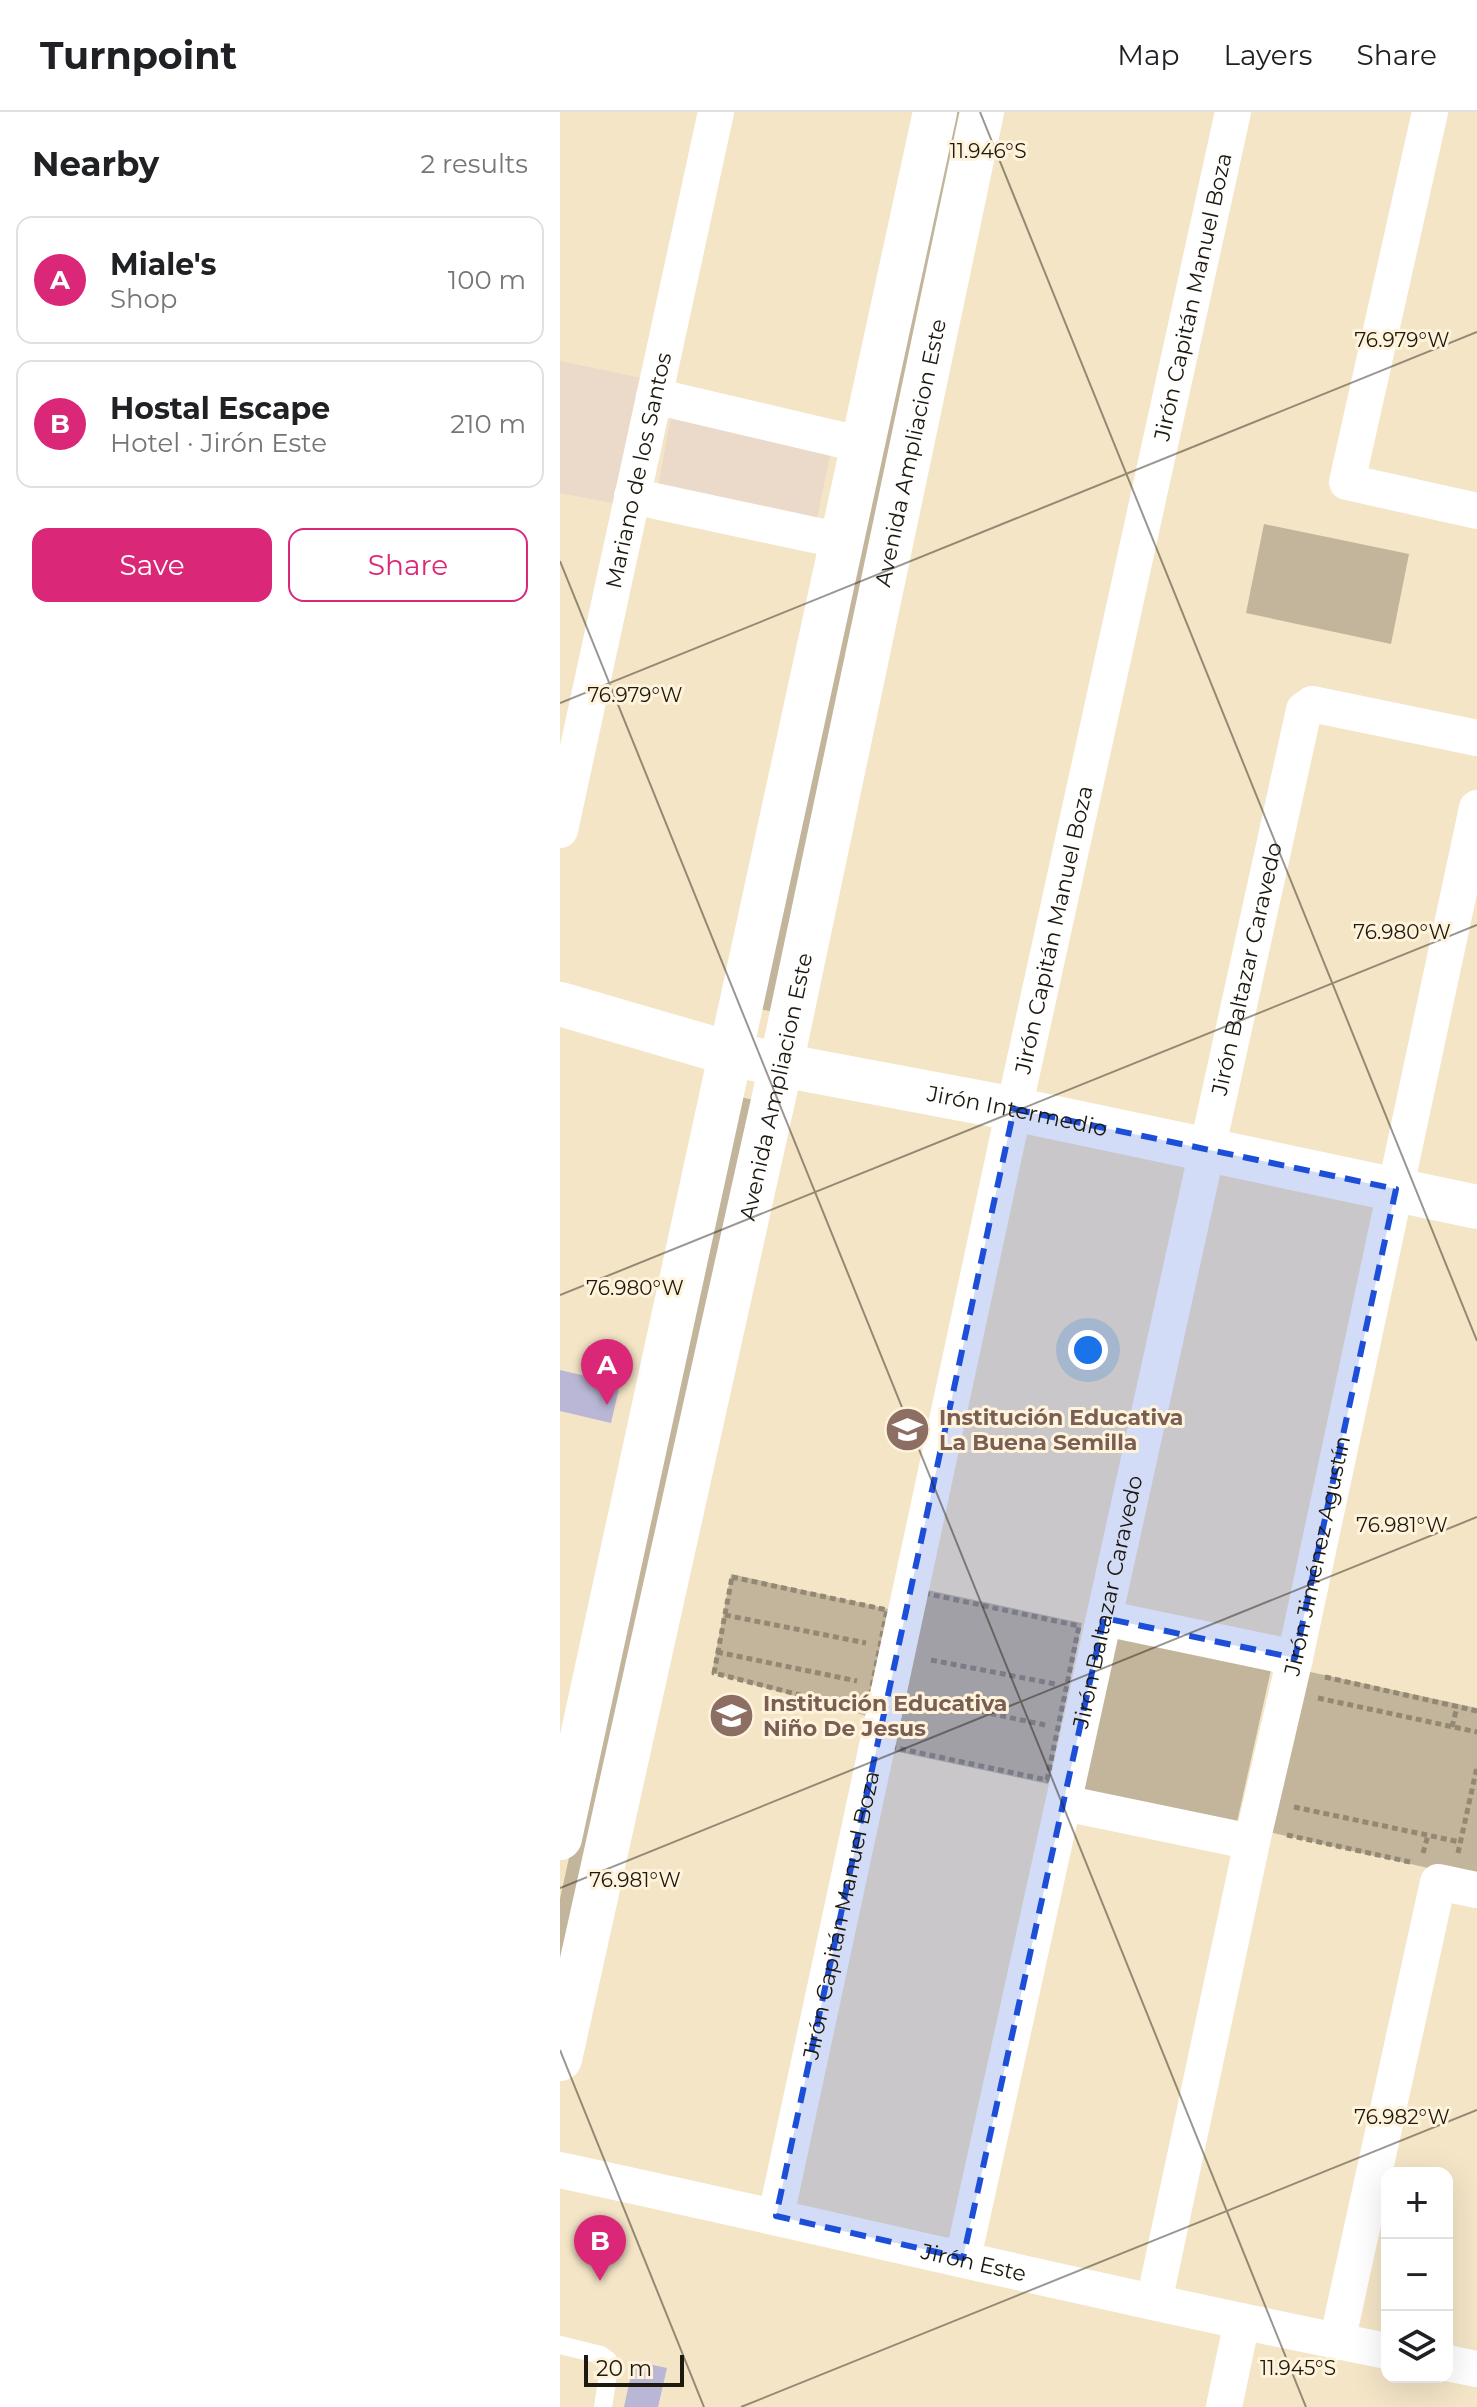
<!DOCTYPE html>
<html lang="en">
<head>
<meta charset="utf-8">
<style>
  body { margin:0; font-family:Montserrat,sans-serif; background:#f2f2f2; color:#202124 }
  .controls { position:absolute; right:24px; bottom:24px; display:grid; overflow:hidden; border-radius:16px; box-shadow:0 8px 32px #0002 }
  .controls button { width:72px; height:72px; display:grid; place-items:center; padding:0; border:0; border-bottom:2px solid #e0e0e0; background:#fff; color:#202124; font:40px sans-serif }
  .scale { position:absolute; left:24px; bottom:20px; width:100px; box-sizing:border-box; padding-left:8px; border:4px solid #1e190e; border-top:0; font-size:22px; line-height:28px; white-space:nowrap; color:#1e190e; -webkit-text-stroke:6px #fff3db; paint-order:stroke }
  .you { position:absolute; left:528px; top:1238px; width:28px; height:28px; margin:-20px; border:6px solid #fff; border-radius:50%; background:#1a73e8; box-shadow:0 0 0 12px #1a73e833 }
  .badge { display:grid; place-items:center; width:52px; height:52px; border-radius:50%; background:#db2777; color:#fff; font-size:26px; font-weight:700 }
  .pin { position:absolute; translate:-50% -66px; filter:drop-shadow(0 2px 4px #0008) }
  .pin::after { content:''; position:absolute; top:42px; width:28px; height:24px; background:inherit; clip-path:polygon(0 0,100% 0,50% 100%) }
  .list { margin:0; padding:0; list-style:none }
  h2 { display:flex; justify-content:space-between; align-items:center; height:104px; margin:0; padding:0 32px; font-size:34px }
  h2 small { font-size:26px; font-weight:400; color:#757577 }
  .list li { display:grid; grid-template-columns:52px 1fr auto; gap:24px; align-items:center; box-sizing:border-box; height:128px; margin:0 16px 16px; padding:0 16px; border:2px solid #e0e0e0; border-radius:16px }
  .list b { display:block; font-size:30px; white-space:nowrap }
  .list p { margin:0; font-size:26px; white-space:nowrap; color:#757577 }
  .list em { font-size:26px; font-style:normal; color:#757577 }
  .actions { display:flex; gap:16px; padding:24px 32px }
  .actions a { flex:1; padding:18px 0; border:2px solid #db2777; border-radius:16px; text-align:center; font-size:28px; color:#db2777 }
  .actions .main { background:#db2777; color:#fff }
  .icon { flex:none; width:44px; height:44px; fill:none; stroke:currentColor; stroke-width:2; stroke-linecap:round; stroke-linejoin:round }
  .map { position:relative; flex:none; width:917px; height:2295px; overflow:hidden }
  header { display:flex; align-items:center; gap:48px; box-sizing:border-box; height:112px; padding:0 40px; background:#fff; border-bottom:2px solid #e0e0e0 }
  header strong { font-size:38px }
  nav { display:flex; gap:44px; margin-inline-start:auto; font-size:28px }
  main { display:flex }
  aside { flex:1; background:#fff }
  .map>svg:first-child { display:block }
  .commercial { fill:#ebd9c9 }
  .green { fill:#c2b59b }
  .building { fill:#bab7d6 }
  .lines { fill:none; stroke-linecap:round; stroke-linejoin:round }
  .path { stroke:#938873; stroke-width:5; stroke-dasharray:6 4; stroke-linecap:butt }
  .lane { stroke:#fff; stroke-width:18 }
  .street { stroke:#fff; stroke-width:36 }
  .secondary { stroke:#fff; stroke-width:44 }
  .marked { fill:#1d4ed8; fill-opacity:0.2; stroke:#1d4ed8; stroke-width:6; stroke-dasharray:16 10; stroke-linejoin:round }
  .ticks { fill:none; stroke:#1e190e; stroke-width:2; stroke-opacity:0.45 }
  .labels { text-anchor:middle; stroke-width:6; stroke-linejoin:round; paint-order:stroke }
  .street-label { font-size:22px; fill:#1e190e; stroke:#fff3db }
  .education-label { font-size:22px; font-weight:bold; fill:#785e54; stroke:#fff3db; text-anchor:start }
  .ticks-label { font-size:20px; text-anchor:middle; fill:#1e190e; stroke:#fff3db; stroke-width:6; stroke-linejoin:round; paint-order:stroke }
</style>
</head>
<body>
<header>
<strong>Turnpoint</strong>
<nav><a>Map</a><a>Layers</a><a>Share</a></nav>
</header>
<main>
<aside>
<h2>Nearby<small>2 results</small></h2>
<ul class="list">
<li><span class="badge">A</span><div><b>Miale's</b><p>Shop</p></div><em>100 m</em></li>
<li><span class="badge">B</span><div><b>Hostal Escape</b><p>Hotel · Jirón Este</p></div><em>210 m</em></li>
</ul>
<div class="actions"><a class="main">Save</a><a>Share</a></div>
</aside>
<div class="map">
<svg width="917" height="2295" viewBox="0 0 917 2295">
  <rect width="100%" height="100%" fill="#f4e5c7"/>
  <!-- commercial -->
  <g class="commercial">
    <polygon points="0,249 82,266 58,392 0,381"/>
    <polygon points="111,303 272,334 256,411 97,381"/>
  </g>
  <!-- green -->
  <g class="green">
    <polygon points="387,0 413,0 219,901 194,896"/>
    <polygon points="704,412 849,442 831,532 686,501"/>
    <polygon points="175,984 199,989 0,1900 0,1787"/>
    <polygon points="171,1462 328,1497 307,1604 152,1561"/>
    <polygon points="363,1477 522,1511 488,1672 329,1638"/>
    <polygon points="554,1523 711,1558 677,1710 522,1683"/>
    <polygon points="741,1558 917,1596 917,1767 705,1719"/>
  </g>
  <!-- building -->
  <g class="building">
    <polygon points="0,1258 60,1272 51,1311 0,1299"/>
    <polygon points="74,2249 107,2256 98,2295 64,2295"/>
  </g>
  <g class="lines">
    <!-- path -->
    <g class="path">
      <polygon points="172,1465 327,1498 307,1600 154,1561"/>
      <polygon points="364,1481 519,1514 487,1668 332,1635"/>
      <polyline points="165,1503 306,1531"/>
      <polyline points="157,1540 297,1569"/>
      <polyline points="371,1548 495,1572"/>
      <polyline points="765,1565 917,1599"/>
      <polyline points="758,1586 917,1620"/>
      <polyline points="362,1587 485,1613"/>
      <polyline points="892,1615 897,1595"/>
      <polyline points="734,1695 900,1730"/>
      <polyline points="727,1723 850,1750"/>
      <polyline points="863,1741 868,1723"/>
      <polyline points="898,1741 917,1655"/>
    </g>
    <!-- lane -->
    <polyline class="lane" points="0,2233 41,2243 48,2248 49,2256 43,2295"/>
    <!-- street -->
    <g class="street">
      <polyline points="870,0 787,370 917,399"/>
      <polyline points="94,284 303,333"/>
      <polyline points="72,384 282,429"/>
      <path id="s1" d="M0,718L156,0"/>
      <polyline points="544,1506 735,1546"/>
      <polyline points="504,1691 692,1730"/>
      <path id="s2" d="M0,2058C276,2117 550,2184 827,2239"/>
      <path id="s3" d="M216,2104L454,997L673,0"/>
      <path id="s4" d="M403,2146C518,1630 628,1113 744,598L752,592L917,626"/>
      <path id="s5" d="M594,2190L692,1730L735,1546L917,696"/>
      <polyline points="777,2230 878,1770 917,1778"/>
      <polyline points="887,2251 917,2257"/>
      <polyline points="664,2295 682,2209"/>
    </g>
    <!-- secondary -->
    <g class="secondary">
      <path id="s6" d="M0,892L172,942L221,953L454,997L917,1095"/>
      <polyline points="0,1726 375,0"/>
      <path id="s7" d="M0,1947L221,953L422,0"/>
    </g>
  </g>
  <!-- marked area -->
  <path class="marked" d="M454,997L836,1077L735,1546L544,1506L403,2146L216,2104Z"/>
  <!-- ticks -->
  <path class="ticks" d="M420,0L917,1229M0,449L746,2295M0,591L917,220M0,1183L917,813M0,1776L917,1405M0,1938L144,2295M181,2295L917,1998"/>
  <!-- icons -->
  <defs>
    <symbol id="school-disc" viewBox="-11 -11 22 22"><circle r="9.5" fill="#8d6e63" stroke="#fff3db"/><path d="M0-5L7-2L0 1L-7-2ZM-4 1L0 2.5L4 1V4Q0 6-4 4Z" fill="#fff"/></symbol>
  </defs>
  <g fill-rule="evenodd">
    <use href="#school-disc" x="322" y="1292" width="51" height="51"/>
    <use href="#school-disc" x="146" y="1578" width="51" height="51"/>
  </g>
  <g class="labels">
    <!-- street labels -->
    <g class="street-label">
      <text dy="8" stroke="none"><textPath href="#s3" startOffset="1964">Jirón Capitán Manuel Boza</textPath></text>
      <text dy="8" stroke="none"><textPath href="#s7" startOffset="1644">Avenida Ampliacion Este</textPath></text>
      <text dy="8" stroke="none"><textPath href="#s1" startOffset="368">Mariano de los Santos</textPath></text>
      <text dy="8" stroke="none"><textPath href="#s3" startOffset="1316">Jirón Capitán Manuel Boza</textPath></text>
      <text dy="8" stroke="none"><textPath href="#s4" startOffset="1320">Jirón Baltazar Caravedo</textPath></text>
      <text dy="8" stroke="none"><textPath href="#s7" startOffset="996">Avenida Ampliacion Este</textPath></text>
      <text dy="8" stroke="none"><textPath href="#s6" startOffset="470">Jirón Intermedio</textPath></text>
      <text dy="8" stroke="none"><textPath href="#s5" startOffset="764">Jirón Jiménez Agustín</textPath></text>
      <text dy="8" stroke="none"><textPath href="#s4" startOffset="672">Jirón Baltazar Caravedo</textPath></text>
      <text dy="8" stroke="none"><textPath href="#s3" startOffset="308">Jirón Capitán Manuel Boza</textPath></text>
      <text dy="8" stroke="none"><textPath href="#s2" startOffset="424">Jirón Este</textPath></text>
    </g>
    <!-- education labels -->
    <g class="education-label">
      <text x="379" y="1313">Institución Educativa<tspan x="379" dy="25">La Buena Semilla</tspan></text>
      <text x="203" y="1599">Institución Educativa<tspan x="203" dy="25">Niño De Jesus</tspan></text>
    </g>
  </g>
  <g class="ticks-label">
    <text x="428" y="46">11.946°S</text>
    <text x="842" y="235">76.979°W</text>
    <text x="75" y="590">76.979°W</text>
    <text x="842" y="827">76.980°W</text>
    <text x="75" y="1183">76.980°W</text>
    <text x="842" y="1420">76.981°W</text>
    <text x="75" y="1775">76.981°W</text>
    <text x="842" y="2012">76.982°W</text>
    <text x="738" y="2263">11.945°S</text>
  </g>
</svg>
<div class="controls">
<button>+</button>
<button>−</button>
<button><svg class="icon" aria-label="layers" viewBox="0 0 24 24"><path d="M12 4l9 5-9 5-9-5zM3 14l9 5 9-5"/></svg></button>
</div>
<div class="scale">20 m</div>
<div class="you"></div>
<div class="pin badge" style="left:47px;top:1293px">A</div>
<div class="pin badge" style="left:40px;top:2169px">B</div>
</div>
</main>
</body>
</html>
